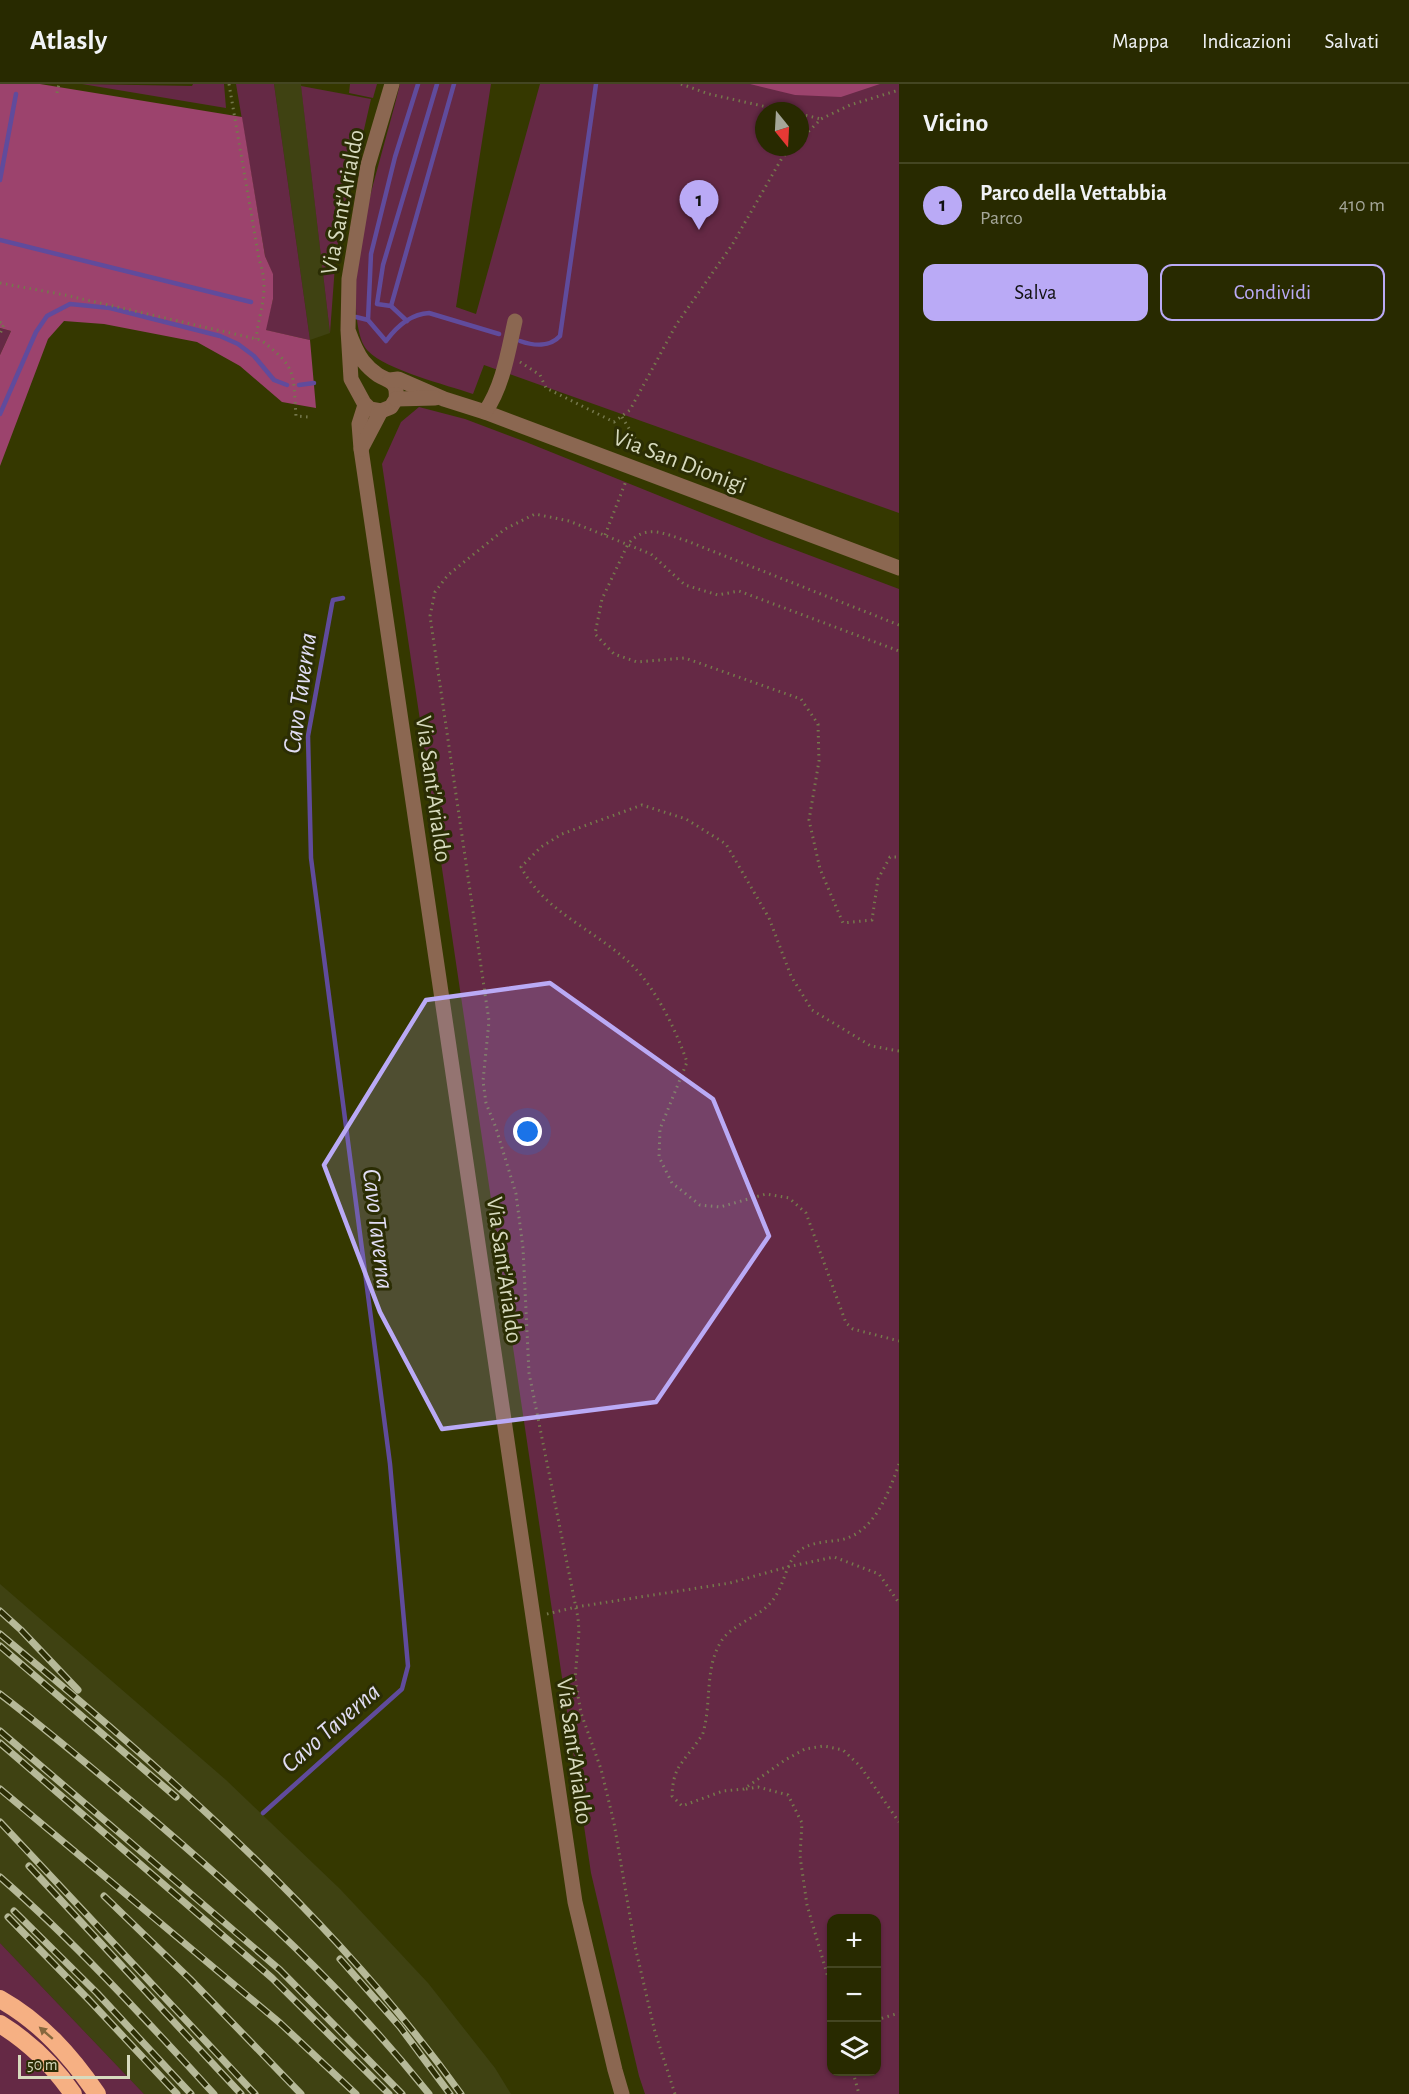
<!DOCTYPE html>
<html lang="it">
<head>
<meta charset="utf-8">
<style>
  body { margin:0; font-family:"Alegreya Sans",sans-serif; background:#34360f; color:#f1f3f6 }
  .controls { position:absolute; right:18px; bottom:18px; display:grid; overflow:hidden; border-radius:12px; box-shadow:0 2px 4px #0004 }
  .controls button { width:54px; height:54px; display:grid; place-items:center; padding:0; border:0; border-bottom:2px solid #444622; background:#282a00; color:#f1f3f6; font:30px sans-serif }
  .compass { position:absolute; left:755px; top:18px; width:54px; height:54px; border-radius:50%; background:#282a00; box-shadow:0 2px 4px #0004; rotate:162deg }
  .scale { position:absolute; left:18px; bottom:15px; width:112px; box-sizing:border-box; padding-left:6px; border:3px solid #d7dabe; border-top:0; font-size:16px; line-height:21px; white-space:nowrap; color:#d7dabe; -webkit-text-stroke:4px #2b2d04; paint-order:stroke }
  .you { position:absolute; left:528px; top:1048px; width:21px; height:21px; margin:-15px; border:4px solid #fff; border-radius:50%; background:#1a73e8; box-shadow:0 0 0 9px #1a73e833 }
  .badge { display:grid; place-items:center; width:39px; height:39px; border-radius:50%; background:#baaaf6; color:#111; font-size:20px; font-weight:700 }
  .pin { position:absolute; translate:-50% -50px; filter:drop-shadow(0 2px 3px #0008) }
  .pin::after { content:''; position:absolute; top:32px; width:21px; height:18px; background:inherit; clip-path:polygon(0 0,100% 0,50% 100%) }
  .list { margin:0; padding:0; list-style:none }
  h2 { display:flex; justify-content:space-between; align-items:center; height:78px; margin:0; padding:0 24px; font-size:26px }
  h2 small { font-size:20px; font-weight:400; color:#a5a799 }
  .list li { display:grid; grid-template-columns:39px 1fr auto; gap:18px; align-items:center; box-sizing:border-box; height:84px; padding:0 24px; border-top:2px solid #444622 }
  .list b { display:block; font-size:22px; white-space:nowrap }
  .list p { margin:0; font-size:20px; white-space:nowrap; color:#a5a799 }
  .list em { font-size:20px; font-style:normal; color:#a5a799 }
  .actions { display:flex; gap:12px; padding:18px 24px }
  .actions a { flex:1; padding:14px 0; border:2px solid #baaaf6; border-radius:12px; text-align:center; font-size:21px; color:#baaaf6 }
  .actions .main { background:#baaaf6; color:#111 }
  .icon { flex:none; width:33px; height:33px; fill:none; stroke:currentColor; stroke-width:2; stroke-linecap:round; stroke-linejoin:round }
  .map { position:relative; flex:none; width:899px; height:2010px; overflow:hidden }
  header { display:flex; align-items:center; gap:36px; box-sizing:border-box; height:84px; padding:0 30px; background:#282a00; border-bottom:2px solid #444622 }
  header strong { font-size:28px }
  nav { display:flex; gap:33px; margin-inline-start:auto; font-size:21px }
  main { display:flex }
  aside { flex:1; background:#282a00 }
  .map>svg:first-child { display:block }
  .built { fill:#3f4212 }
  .green { fill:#652945; fill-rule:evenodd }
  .forest { fill:#9c436d }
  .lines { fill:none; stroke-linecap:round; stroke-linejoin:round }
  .stream { stroke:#604b9c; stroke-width:4.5 }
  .path { stroke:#75784c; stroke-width:3; stroke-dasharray:1.5 4.5; stroke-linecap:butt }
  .minor { stroke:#8b6751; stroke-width:15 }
  .highway { stroke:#f6b083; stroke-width:18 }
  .rail-casing { stroke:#b6b998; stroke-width:7 }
  .rail { stroke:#2b2d04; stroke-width:4.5; stroke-dasharray:14; stroke-linecap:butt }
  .oneway { fill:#86683d }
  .marked { fill:#baaaf6; fill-opacity:0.2; stroke:#baaaf6; stroke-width:4.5; stroke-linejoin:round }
  .labels { text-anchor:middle; stroke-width:6; stroke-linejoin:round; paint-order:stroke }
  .street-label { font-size:24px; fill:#d7dabe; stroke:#2b2d04 }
  .water-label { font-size:26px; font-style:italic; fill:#e1ddf4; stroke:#2b2d04 }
</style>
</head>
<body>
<header>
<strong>Atlasly</strong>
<nav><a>Mappa</a><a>Indicazioni</a><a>Salvati</a></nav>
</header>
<main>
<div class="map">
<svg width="899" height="2010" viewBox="0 0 899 2010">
  <rect width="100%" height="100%" fill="#353800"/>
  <!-- built -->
  <g class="built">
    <polygon points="274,0 301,0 330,249 310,256"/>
    <polygon points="0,1500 226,1696 340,1805 428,1899 495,1984 511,2010 144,2010 0,1859"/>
  </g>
  <!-- green -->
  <g class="green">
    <polygon points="82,0 192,2 193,0 224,0 226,24"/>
    <polygon points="236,0 274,0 310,256 265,246 273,215 273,191 265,172"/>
    <polygon points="350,0 377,0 373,14 349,9"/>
    <path d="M400,0H491L456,223L476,230L540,0H899V429L484,281L473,310C447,301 386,286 368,267C351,251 355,183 359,160C370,106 387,53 400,0ZM764,27H800V63H764Z"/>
    <polygon points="301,2 371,15 336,168 330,249"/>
    <polygon points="0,244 11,247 0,271"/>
    <path d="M419,323L465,335L526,358L769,456L899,505V2010H645L639,1992L591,1789L382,380L401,338ZM832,1834H876V1988H832Z"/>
    <polygon points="0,1859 144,2010 0,2010"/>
  </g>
  <!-- forest -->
  <g class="forest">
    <polygon points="0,0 40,0 242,33 265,172 273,190 273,215 266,246 310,256 316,324 282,318 240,282 197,258 104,240 64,237 48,255 0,382 0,271 11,247 0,244"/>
    <polygon points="750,0 880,0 841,13 795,11"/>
  </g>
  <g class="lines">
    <!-- stream -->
    <g class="stream">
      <path d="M418,0L395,73L371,170L368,236L386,257C397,242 411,230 429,229L499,250"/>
      <polyline points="0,96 16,10"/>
      <polyline points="0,156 251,218"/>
      <polyline points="391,222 454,0"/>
      <polyline points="356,233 368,236"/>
      <polyline points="407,237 391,222 377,220 383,181 437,0"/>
      <path d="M520,257C534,262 550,263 560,252L596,0"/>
      <polyline points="299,301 314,299"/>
      <polyline points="0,330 36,248 47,232 70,220 110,224 220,252 238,260 254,272 274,296 287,301"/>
      <polyline points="263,1729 402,1605 408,1582 390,1380 311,774 308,652 332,520 333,516 343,514"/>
    </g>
    <!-- path -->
    <g class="path">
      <path d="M229,0L259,175C270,207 260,223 256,255"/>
      <polyline points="681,0 709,10 785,27"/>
      <polyline points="57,9 59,0"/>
      <polyline points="800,30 821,35"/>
      <polyline points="800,56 821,35 850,21 899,6"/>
      <path d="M0,199L65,211L261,256C297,284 293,288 296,332L308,333"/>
      <polyline points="0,238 4,240 0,250"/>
      <polyline points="520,278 540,291 546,304 614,338 630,326 676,241 732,161 782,74 792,63"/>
      <polyline points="622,333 636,356 636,369"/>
      <polyline points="605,451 626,397"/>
      <path d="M899,541L687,457C665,450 646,439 628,460L602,515L595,550L614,570L637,578L685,574L801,615L818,640L819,677L809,736L820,785L843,839L872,836L878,795L890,773H899"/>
      <path d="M899,967L871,962L812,926L791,892L769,834L726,760L686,735L642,721L562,750L541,763L521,783C543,825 588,843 623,873C652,896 675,943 687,978L660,1045L659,1073L672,1099L700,1121L720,1123L766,1110L789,1114L806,1129L846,1239L853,1245L899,1257"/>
      <path d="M899,1380C889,1408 874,1450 840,1456C827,1458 807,1458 797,1469C785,1481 785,1501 772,1517C760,1533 734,1539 722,1556C704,1583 712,1618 703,1649C701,1654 696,1659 693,1664C678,1683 673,1688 672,1712L682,1722L723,1707L744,1705L785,1676L805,1665L824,1662L843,1666L860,1682L899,1738"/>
      <polyline points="547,1530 576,1523 730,1499 787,1483 834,1473 879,1490 899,1519"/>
      <polyline points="746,1705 758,1703 788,1711 802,1739 800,1772 807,1821 832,1907"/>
      <polyline points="876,1936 899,1929"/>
      <polyline points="853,1988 859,2010"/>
      <polyline points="675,2010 655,1948 635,1862 614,1739 601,1685 581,1629 575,1595 579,1547 578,1534 529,1289 523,1164 516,1110 496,1044 486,1019 483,997 489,937 430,532 435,508 448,491 505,445 535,430 569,437 651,470 685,501 718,511 739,507 899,567"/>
    </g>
    <!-- minor -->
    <g class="minor">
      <path d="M348,246C352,257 356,268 363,277C367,282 372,287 378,291C390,298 398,297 396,315L391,323L381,327L370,325L364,319L351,295L348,246L349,195L368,81L392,0"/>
      <polyline points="390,296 398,295 444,315 485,328 899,484"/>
      <polyline points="396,315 435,314"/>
      <polyline points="365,321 359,340 361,365 575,1818 615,1986 622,2010"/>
      <path d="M485,328C503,302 508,268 515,237"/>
      <polyline points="361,365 381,327"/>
    </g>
    <!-- highway -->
    <g class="highway">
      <path d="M0,1915C41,1938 71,1972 97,2010"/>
      <path d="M0,1940C29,1958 54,1982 73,2010"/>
    </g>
    <defs>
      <g id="rail">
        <polyline points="0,1527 21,1546 78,1606"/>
        <path d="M0,1550C167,1689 334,1833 461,2010"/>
        <polyline points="0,1562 176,1713"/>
        <path d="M0,1610C51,1649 99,1690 148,1731C249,1817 346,1906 429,2010"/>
        <polyline points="0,1647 280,1886 402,2010"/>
        <polyline points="0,1659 272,1894 389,2010"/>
        <polyline points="0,1705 280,1939 356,2010"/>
        <polyline points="0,1738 255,2010"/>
        <polyline points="29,1782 241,2010"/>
        <path d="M0,1793C77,1860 145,1935 214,2010"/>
        <polyline points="104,1812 190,1895 301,2010"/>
        <polyline points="14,1827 97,1909 191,2010"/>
        <polyline points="8,1833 90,1917 177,2010"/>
        <polyline points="340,1875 400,1943 450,2010"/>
      </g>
    </defs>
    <!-- rail casing -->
    <use href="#rail" class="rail-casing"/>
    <!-- rail -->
    <use href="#rail" class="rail"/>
  </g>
  <!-- one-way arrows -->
  <defs><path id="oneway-solid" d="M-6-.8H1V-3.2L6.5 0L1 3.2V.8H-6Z" transform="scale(1.5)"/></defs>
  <use class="oneway" href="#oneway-solid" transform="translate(46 1949) rotate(-139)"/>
  <!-- marked area -->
  <path class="marked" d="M550,899L713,1015L769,1152L656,1318L442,1345L380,1228L324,1081L426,916Z"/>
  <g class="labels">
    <!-- street labels -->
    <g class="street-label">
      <text transform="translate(342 118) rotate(-79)" y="8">Via Sant'Arialdo</text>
      <text transform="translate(680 377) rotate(21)" y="8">Via San Dionigi</text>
      <text transform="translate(434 705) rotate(82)" y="8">Via Sant'Arialdo</text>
      <text transform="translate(505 1186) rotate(82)" y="8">Via Sant'Arialdo</text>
      <text transform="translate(575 1667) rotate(82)" y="8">Via Sant'Arialdo</text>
    </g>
    <!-- water labels -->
    <g class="water-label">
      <text transform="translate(299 609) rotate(-82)" y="9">Cavo Taverna</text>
      <text transform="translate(379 1145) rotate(83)" y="9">Cavo Taverna</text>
      <text transform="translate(330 1643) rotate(-41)" y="9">Cavo Taverna</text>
    </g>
  </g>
</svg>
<div class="controls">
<button>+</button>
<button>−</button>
<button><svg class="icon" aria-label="layers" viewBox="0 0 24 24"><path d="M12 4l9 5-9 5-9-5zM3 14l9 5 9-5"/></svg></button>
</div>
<svg class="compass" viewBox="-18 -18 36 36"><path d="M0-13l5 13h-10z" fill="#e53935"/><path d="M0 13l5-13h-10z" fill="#a5a799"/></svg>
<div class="scale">50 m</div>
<div class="you"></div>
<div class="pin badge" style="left:699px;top:146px">1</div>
</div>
<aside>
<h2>Vicino<small></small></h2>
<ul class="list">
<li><span class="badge">1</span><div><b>Parco della Vettabbia</b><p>Parco</p></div><em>410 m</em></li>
</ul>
<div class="actions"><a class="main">Salva</a><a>Condividi</a></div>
</aside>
</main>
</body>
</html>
